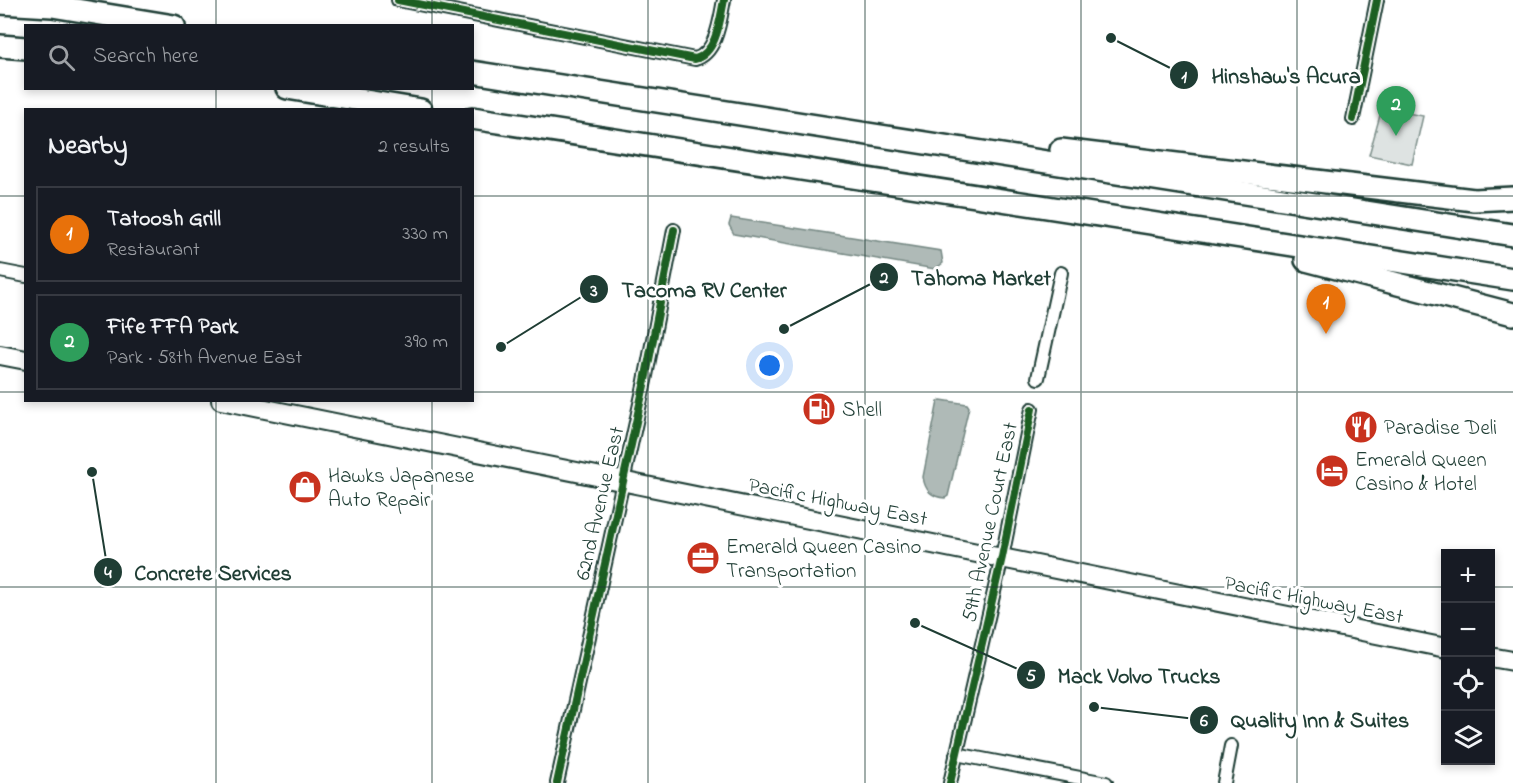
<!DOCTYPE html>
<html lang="en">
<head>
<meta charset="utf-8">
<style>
  body { margin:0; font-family:"Indie Flower",sans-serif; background:#20242c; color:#f1f3f6 }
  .controls { position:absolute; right:18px; bottom:18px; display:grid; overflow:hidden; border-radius:0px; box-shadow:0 3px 9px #0003 }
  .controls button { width:54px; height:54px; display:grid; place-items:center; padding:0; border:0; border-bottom:2px solid #363941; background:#171b24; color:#f1f3f6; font:30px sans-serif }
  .you { position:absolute; left:770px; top:366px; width:21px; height:21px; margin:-15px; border:4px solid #fff; border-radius:50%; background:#1a73e8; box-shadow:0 0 0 9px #1a73e833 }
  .badge { display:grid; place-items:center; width:39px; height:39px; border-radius:50%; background:#c8321e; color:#fff; font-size:20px; font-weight:700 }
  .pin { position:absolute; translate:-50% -50px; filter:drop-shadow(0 2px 3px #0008) }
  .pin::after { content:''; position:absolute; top:32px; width:21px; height:18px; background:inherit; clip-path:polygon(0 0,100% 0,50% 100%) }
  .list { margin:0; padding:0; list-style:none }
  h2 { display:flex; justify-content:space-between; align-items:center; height:78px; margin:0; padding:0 24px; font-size:26px }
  h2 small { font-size:20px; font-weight:400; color:#9ea1a6 }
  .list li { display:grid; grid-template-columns:39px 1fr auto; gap:18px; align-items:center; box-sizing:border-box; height:96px; margin:0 12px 12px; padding:0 12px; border:2px solid #363941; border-radius:0px }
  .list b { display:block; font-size:22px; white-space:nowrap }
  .list p { margin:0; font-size:20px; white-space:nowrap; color:#9ea1a6 }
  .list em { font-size:20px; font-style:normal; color:#9ea1a6 }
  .icon { flex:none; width:33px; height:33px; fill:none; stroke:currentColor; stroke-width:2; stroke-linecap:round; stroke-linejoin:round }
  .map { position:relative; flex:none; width:1513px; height:783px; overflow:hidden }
  .search { position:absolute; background:#171b24; box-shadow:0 3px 9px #0003; left:24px; top:24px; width:450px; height:66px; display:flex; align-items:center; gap:15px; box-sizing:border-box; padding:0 21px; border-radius:0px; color:#9ea1a6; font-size:22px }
  .panel { position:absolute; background:#171b24; box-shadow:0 3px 9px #0003; left:24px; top:108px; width:450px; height:294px; border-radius:0px }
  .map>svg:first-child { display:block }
  .green { fill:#dee3e2; stroke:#7e908b; stroke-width:1.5 }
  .water { fill:#afbab7; stroke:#758883; stroke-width:1.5 }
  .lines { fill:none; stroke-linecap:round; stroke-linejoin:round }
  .street-casing { stroke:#1f3d34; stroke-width:16 }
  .primary-casing { stroke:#1f3d34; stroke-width:22 }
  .highway-casing { stroke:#1f3d34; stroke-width:26 }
  .street { stroke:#fff; stroke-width:12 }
  .primary { stroke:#fff; stroke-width:18 }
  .highway { stroke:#fff; stroke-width:21 }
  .cycleway-casing { stroke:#fff; stroke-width:11 }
  .cycleway { stroke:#1b5e20; stroke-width:8 }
  .grid { fill:none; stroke:#1f3d34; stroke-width:1.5; stroke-opacity:0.55 }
  .labels { text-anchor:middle; stroke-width:6; stroke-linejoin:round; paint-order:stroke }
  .poi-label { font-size:21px; fill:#1f3d34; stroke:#fff; text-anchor:start }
  .street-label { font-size:21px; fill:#1f3d34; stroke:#fff }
  .leader { fill:none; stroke:#1f3d34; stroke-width:2 }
  .callout-dot { fill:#1f3d34; stroke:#fff; stroke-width:2 }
  .mark-label { font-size:18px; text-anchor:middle; font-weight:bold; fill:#fff }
  .callout-label { font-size:22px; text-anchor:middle; font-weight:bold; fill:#1f3d34; stroke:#fff; stroke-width:6; stroke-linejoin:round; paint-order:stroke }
</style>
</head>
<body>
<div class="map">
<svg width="1513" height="783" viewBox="0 0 1513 783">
  <rect width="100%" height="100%" fill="#fff"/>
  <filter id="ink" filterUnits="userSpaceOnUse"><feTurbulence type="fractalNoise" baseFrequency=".0167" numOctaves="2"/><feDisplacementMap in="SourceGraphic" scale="12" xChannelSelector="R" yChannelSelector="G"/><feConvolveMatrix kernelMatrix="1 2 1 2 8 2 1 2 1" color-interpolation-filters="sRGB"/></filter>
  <g filter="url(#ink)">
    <!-- green -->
    <polygon class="green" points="1382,108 1423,116 1412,164 1369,155"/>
    <!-- water -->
    <g class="water">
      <polygon points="731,218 941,251 943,263 935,269 734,234 729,225"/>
      <path d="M941,400L967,404L969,407L948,496L945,498C932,497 925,491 923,477L938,401Z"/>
    </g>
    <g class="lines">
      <defs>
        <g id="street">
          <path d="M398,0L695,59C717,53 720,19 724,0"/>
          <polyline points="1353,119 1377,0"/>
          <polyline points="0,271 26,276"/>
          <polyline points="1038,378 1061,273"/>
          <polyline points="956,754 1106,783"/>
          <polyline points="557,783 645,381 674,230"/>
          <polyline points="950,783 1002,557 1032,409"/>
          <polyline points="1224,783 1231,746"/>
        </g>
        <g id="primary">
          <polyline points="0,355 26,360"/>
          <polyline points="221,400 1446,648"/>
          <polyline points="1490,657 1513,661"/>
        </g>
        <g id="highway">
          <polyline points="0,3 52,6 174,26"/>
          <polyline points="0,46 26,48"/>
          <polyline points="472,72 1513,235"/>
          <polyline points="287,88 421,110"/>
          <polyline points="472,118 1513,279"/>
          <polyline points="1061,150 1474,200 1513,198"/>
          <polyline points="1306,260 1513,314"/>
        </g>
      </defs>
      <!-- street casing -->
      <use href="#street" class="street-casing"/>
      <!-- primary casing -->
      <use href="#primary" class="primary-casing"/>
      <!-- highway casing -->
      <use href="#highway" class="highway-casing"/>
      <!-- street -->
      <use href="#street" class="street"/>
      <!-- primary -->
      <use href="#primary" class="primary"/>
      <!-- highway -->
      <use href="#highway" class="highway"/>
      <defs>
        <g id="cycleway">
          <path d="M398,0L695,59C717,53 720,19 724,0"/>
          <polyline points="1353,119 1377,0"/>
          <polyline points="557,783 645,381 674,230"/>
          <polyline points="950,783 1002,557 1032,409"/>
        </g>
      </defs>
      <!-- cycleway casing -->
      <use href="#cycleway" class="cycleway-casing"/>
      <!-- cycleway -->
      <use href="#cycleway" class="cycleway"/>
    </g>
  </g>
  <!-- grid -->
  <path class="grid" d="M216,0V26M432,0V26M648,0V783M865,0V783M1081,0V783M1297,0V783M216,88V110M432,88V110M0,196H26M472,196H1513M0,392H26M472,392H1513M216,400V783M432,400V783M0,587H1446M1490,587H1513"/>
  <!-- icons -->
  <defs>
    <symbol id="fuel-disc" viewBox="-11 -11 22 22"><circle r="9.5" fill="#c8321e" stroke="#fff"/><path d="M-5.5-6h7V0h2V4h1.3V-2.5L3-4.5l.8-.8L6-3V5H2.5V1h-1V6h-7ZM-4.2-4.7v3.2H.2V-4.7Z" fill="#fff"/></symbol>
    <symbol id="restaurant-disc" viewBox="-11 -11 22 22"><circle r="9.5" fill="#c8321e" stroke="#fff"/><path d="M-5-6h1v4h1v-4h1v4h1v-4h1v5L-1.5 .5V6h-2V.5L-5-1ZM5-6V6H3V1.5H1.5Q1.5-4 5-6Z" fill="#fff"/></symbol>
    <symbol id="hotel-disc" viewBox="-11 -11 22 22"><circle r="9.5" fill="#c8321e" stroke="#fff"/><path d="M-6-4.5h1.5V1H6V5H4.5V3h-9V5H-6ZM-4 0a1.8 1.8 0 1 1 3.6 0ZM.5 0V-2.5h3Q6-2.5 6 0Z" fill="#fff"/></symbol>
    <symbol id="shop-disc" viewBox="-11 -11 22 22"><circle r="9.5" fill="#c8321e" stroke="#fff"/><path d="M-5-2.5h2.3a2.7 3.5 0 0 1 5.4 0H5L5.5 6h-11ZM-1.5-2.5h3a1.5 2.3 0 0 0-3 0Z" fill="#fff"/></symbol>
    <symbol id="office-disc" viewBox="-11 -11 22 22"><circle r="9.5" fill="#c8321e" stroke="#fff"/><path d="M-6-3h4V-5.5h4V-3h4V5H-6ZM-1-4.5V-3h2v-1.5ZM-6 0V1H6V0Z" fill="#fff"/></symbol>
  </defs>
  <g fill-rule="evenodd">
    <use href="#fuel-disc" x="800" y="390" width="38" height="38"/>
    <use href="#restaurant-disc" x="1342" y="408" width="38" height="38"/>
    <use href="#hotel-disc" x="1313" y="452" width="38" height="38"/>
    <use href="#shop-disc" x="286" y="468" width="38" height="38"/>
    <use href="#office-disc" x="684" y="539" width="38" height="38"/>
  </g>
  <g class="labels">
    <!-- poi labels -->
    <g class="poi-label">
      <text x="842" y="416">Shell</text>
      <text x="1384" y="434">Paradise Deli</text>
      <text x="1355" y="466">Emerald Queen<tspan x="1355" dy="24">Casino &amp; Hotel</tspan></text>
      <text x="328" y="482">Hawks Japanese<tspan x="328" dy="24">Auto Repair</tspan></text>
      <text x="726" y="553">Emerald Queen Casino<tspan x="726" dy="24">Transportation</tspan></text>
    </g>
    <!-- street labels -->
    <g class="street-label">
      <text transform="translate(838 501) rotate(11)" y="7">Pacific Highway East</text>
      <text transform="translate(599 503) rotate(-77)" y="7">62nd Avenue East</text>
      <text transform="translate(989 522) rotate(-78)" y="7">59th Avenue Court East</text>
      <text transform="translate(1314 599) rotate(11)" y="7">Pacific Highway East</text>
    </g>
  </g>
  <!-- callouts -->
  <path class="leader" d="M1111 38L1184 75M784 329L884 277M501 347L594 289M92 472L108 572M915 623L1031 675M1094 707L1204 720"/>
  <g class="callout-dot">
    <circle cx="1111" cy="38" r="6"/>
    <circle cx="784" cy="329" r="6"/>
    <circle cx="501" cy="347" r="6"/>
    <circle cx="92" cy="472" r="6"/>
    <circle cx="915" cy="623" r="6"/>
    <circle cx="1094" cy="707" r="6"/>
    <circle cx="1184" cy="75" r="15"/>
    <circle cx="884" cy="277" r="15"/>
    <circle cx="594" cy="289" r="15"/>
    <circle cx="108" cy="572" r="15"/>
    <circle cx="1031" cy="675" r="15"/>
    <circle cx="1204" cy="720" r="15"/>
  </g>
  <g class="mark-label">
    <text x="1184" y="82">1</text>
    <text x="884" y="283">2</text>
    <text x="594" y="296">3</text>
    <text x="108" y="578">4</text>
    <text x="1031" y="681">5</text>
    <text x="1204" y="726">6</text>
  </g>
  <g class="callout-label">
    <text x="1286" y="83">Hinshaw's Acura</text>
    <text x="981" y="285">Tahoma Market</text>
    <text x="704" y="297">Tacoma RV Center</text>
    <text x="213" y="580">Concrete Services</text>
    <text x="1139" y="683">Mack Volvo Trucks</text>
    <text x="1320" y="727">Quality Inn &amp; Suites</text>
  </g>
</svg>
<div class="controls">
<button>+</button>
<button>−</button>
<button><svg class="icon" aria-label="locate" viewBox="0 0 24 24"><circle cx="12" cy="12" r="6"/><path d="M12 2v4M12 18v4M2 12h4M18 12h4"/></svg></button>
<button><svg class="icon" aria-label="layers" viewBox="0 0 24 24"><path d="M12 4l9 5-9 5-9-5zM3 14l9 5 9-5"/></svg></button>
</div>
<div class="you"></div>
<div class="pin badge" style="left:1326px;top:334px;background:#e8710a">1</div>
<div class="pin badge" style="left:1396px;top:136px;background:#2e9e5b">2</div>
<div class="search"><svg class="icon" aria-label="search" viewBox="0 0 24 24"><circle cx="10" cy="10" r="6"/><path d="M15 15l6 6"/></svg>Search here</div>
<section class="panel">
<h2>Nearby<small>2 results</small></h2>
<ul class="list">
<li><span class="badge" style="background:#e8710a">1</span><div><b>Tatoosh Grill</b><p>Restaurant</p></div><em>330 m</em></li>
<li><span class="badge" style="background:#2e9e5b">2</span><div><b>Fife FFA Park</b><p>Park · 58th Avenue East</p></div><em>390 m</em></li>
</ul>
</section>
</div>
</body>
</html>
